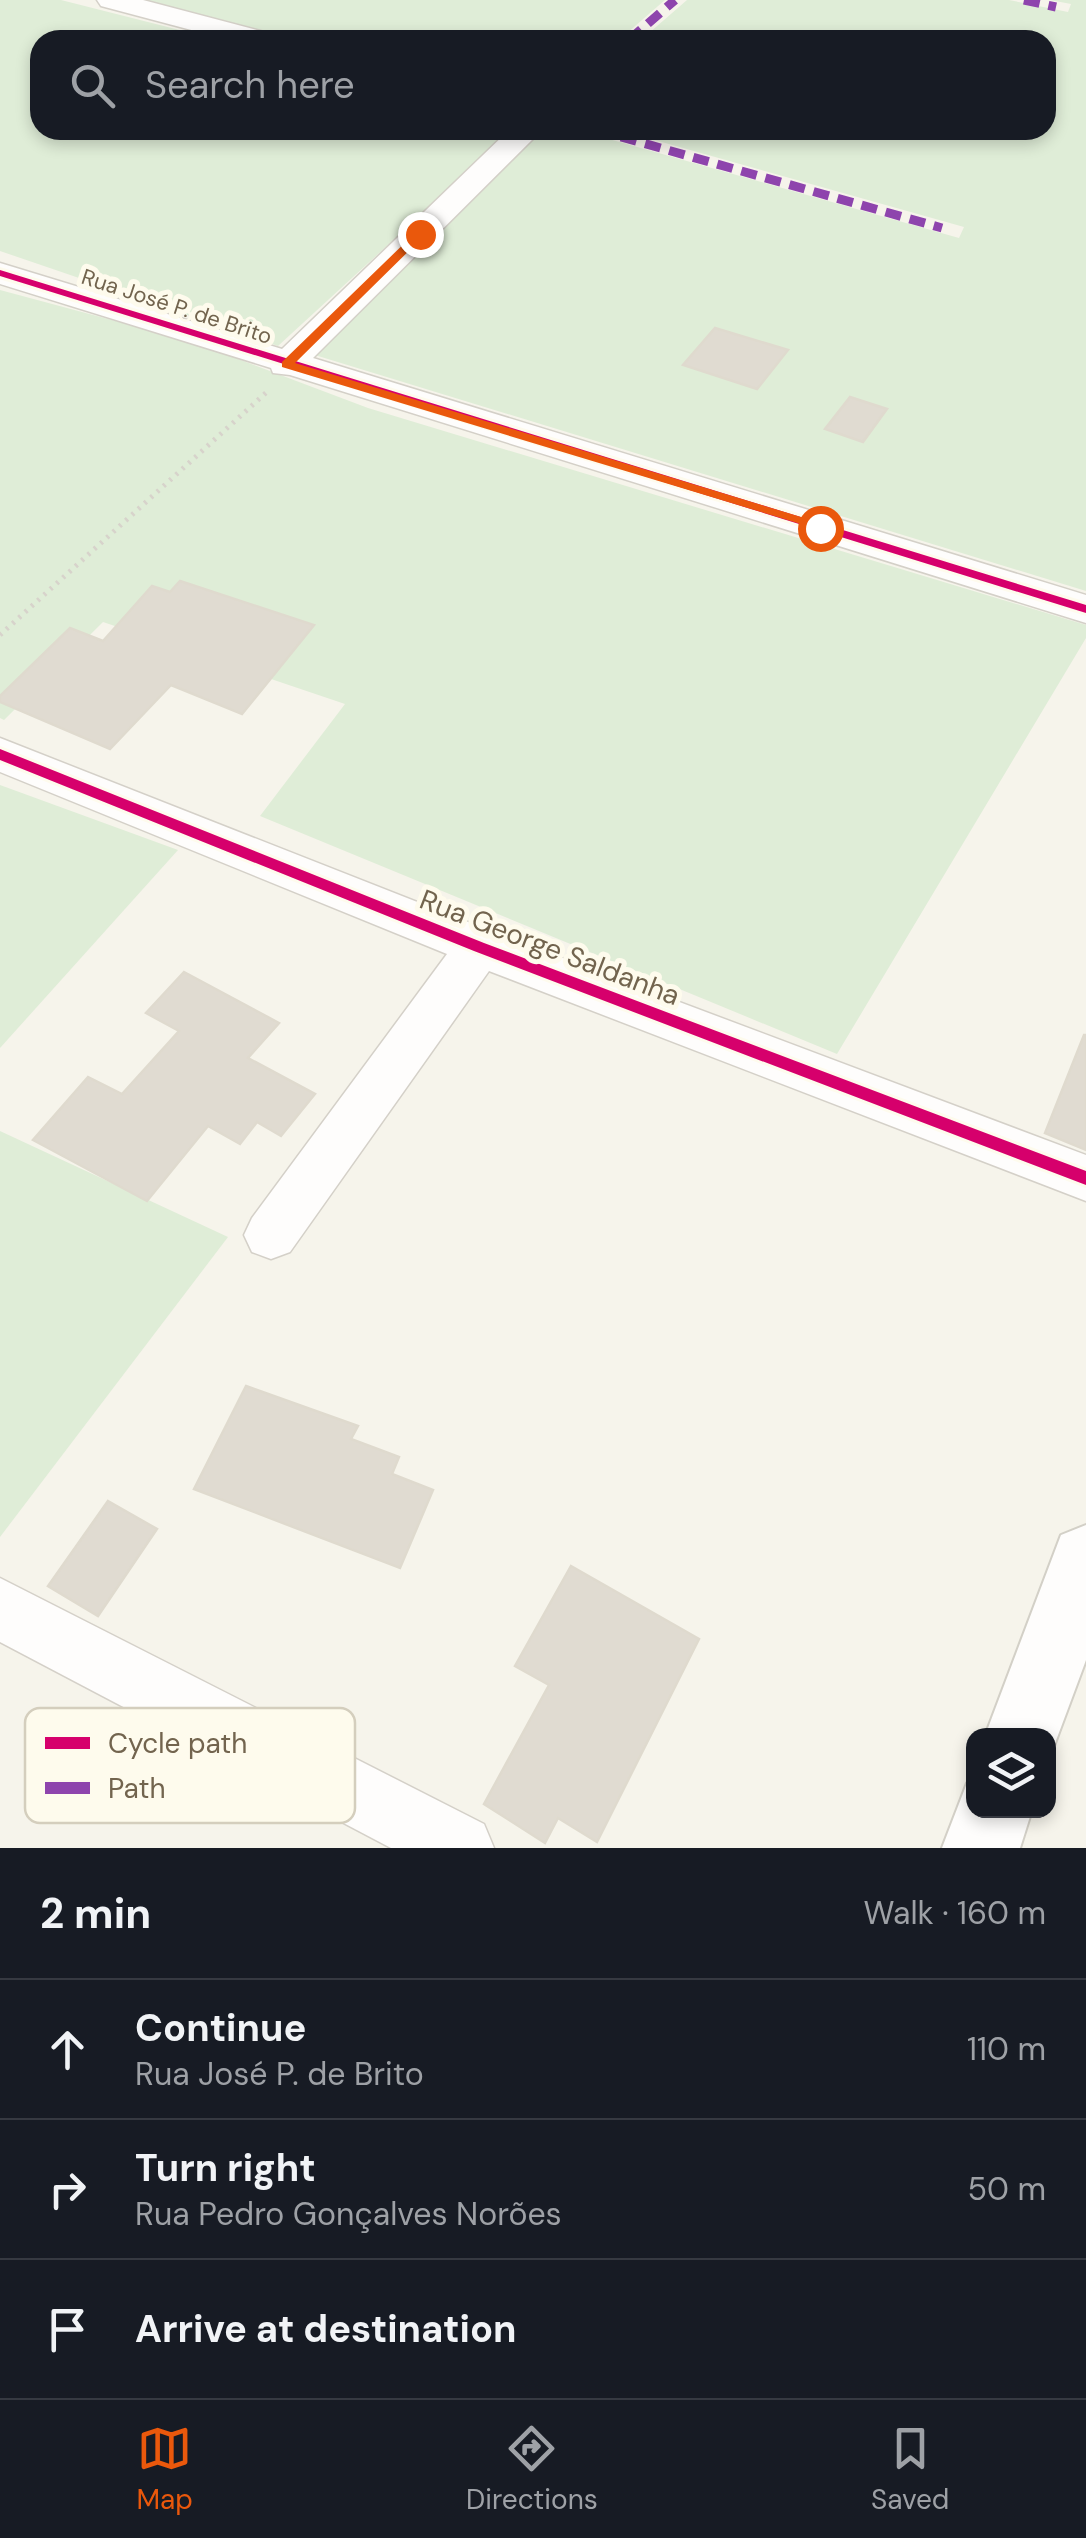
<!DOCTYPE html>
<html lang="en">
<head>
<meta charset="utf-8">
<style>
  body { margin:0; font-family:"DM Sans",sans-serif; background:#20242c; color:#f1f3f6 }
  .controls { position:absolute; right:30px; bottom:30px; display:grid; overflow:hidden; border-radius:20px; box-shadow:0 5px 15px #0003 }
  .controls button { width:90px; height:90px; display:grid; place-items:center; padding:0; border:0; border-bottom:2px solid #363941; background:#171b24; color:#f1f3f6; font:50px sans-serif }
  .stop { position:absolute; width:30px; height:30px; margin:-22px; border:8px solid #ea580c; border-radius:50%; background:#fff }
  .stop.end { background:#ea580c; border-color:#fff; box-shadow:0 2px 10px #0008 }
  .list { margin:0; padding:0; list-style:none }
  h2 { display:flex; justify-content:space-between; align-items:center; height:130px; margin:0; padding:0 40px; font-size:42px }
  h2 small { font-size:32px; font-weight:400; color:#9ea1a6 }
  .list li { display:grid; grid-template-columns:65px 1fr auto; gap:30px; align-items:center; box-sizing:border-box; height:140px; padding:0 40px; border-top:2px solid #363941 }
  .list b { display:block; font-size:38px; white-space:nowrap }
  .list p { margin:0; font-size:32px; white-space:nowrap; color:#9ea1a6 }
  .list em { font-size:32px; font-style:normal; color:#9ea1a6 }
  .icon { flex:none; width:55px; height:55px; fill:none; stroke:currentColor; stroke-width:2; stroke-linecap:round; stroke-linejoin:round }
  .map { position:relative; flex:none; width:1086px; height:1848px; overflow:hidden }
  .search { position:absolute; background:#171b24; box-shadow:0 5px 15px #0003; left:30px; right:30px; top:30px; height:110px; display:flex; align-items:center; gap:25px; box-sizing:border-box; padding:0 35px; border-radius:30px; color:#9ea1a6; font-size:38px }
  .sheet { height:550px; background:#171b24 }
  nav { display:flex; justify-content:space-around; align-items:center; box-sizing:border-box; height:140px; border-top:2px solid #363941; background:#171b24; font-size:28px; color:#9ea1a6 }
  nav a { display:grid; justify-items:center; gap:5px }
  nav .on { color:#ea580c }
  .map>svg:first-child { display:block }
  .green { fill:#dfedd7 }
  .building { fill:#e0dbd1; stroke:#dfdace; stroke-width:2.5 }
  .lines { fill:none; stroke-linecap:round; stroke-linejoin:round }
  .street-casing { stroke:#d4d0c8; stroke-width:3 }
  .secondary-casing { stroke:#d3d0c7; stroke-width:4 }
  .path { stroke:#d7d3cb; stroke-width:5; stroke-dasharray:2.5 6; stroke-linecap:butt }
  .street { fill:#fefdfc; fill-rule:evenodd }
  .secondary { fill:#fefdfc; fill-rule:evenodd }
  .quiet { stroke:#8e44ad; stroke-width:9; stroke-dasharray:16 9; stroke-linecap:butt }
  .cycleway-casing { stroke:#fefbed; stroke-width:6 }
  .cycleway { fill:#d6006c; fill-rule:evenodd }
  .route { fill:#ea580c }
  .labels { text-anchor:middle; stroke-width:10; stroke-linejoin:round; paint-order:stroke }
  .far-street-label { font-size:22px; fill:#72644e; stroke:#fefbed }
  .street-label { font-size:28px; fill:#72644e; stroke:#fefbed }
  .key { fill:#fefbed; stroke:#d4cebd; stroke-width:2.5 }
  .key-label { font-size:28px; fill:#72644e }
</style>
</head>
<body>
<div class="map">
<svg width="1086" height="1848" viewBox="0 0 1086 1848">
  <rect width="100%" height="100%" fill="#f6f4eb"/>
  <!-- green -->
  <g class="green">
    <polygon points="0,0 61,0 219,40 40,40 40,130 513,130 278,346 0,251"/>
    <polygon points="143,0 665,0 619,40 282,40"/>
    <polygon points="687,0 1009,0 1068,12 1071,4 1050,0 1086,0 1086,591 305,352 537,130 577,130 959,238 964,227 619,130 1046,130 1046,40 641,40"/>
    <polygon points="0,290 190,341 368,408 1086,625 1086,638 837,1054 260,816 345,704 103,622 4,720 0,718"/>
    <polygon points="0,785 178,850 0,1048"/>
    <polygon points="0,1131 228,1237 0,1537"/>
  </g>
  <!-- building -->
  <g class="building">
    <polygon points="715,328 788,350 757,389 683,365"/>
    <polygon points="850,397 887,409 863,442 825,429"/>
    <polygon points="180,581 314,625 242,714 171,685 110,749 0,702 0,696 70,628 103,641 152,586 170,592"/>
    <polygon points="184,972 279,1023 248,1058 315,1094 281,1136 257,1122 240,1144 208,1126 147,1201 33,1140 88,1077 122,1094 179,1031 146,1013"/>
    <polygon points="1084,1035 1086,1035 1086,1150 1045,1133"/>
    <polygon points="246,1386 358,1426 351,1439 399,1457 392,1474 433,1490 400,1568 194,1489"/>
    <polygon points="108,1501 157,1529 98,1616 48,1586"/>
    <polygon points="571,1566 699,1639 597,1842 558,1818 545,1843 484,1804 549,1685 515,1666"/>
  </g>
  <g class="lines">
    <defs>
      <g id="street">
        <polygon points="97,0 143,0 272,34 276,40 229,40 101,6"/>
        <polygon points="509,130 542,130 313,358 1086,595 1086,623 290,375 273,373 271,368 0,284 0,263 282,349"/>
        <polygon points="0,738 496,933 1086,1155 1086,1201 489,971 290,1252 271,1259 252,1252 244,1235 252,1218 447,954 0,772"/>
        <polygon points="0,1578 484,1824 494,1848 391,1848 0,1642"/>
      </g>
      <g id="secondary">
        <polygon points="1086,1525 1086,1660 1048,1762 1048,1736 985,1736 1061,1535"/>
        <polygon points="974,1780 974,1810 1032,1810 1020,1848 942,1848 967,1783"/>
      </g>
    </defs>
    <!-- street casing -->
    <use href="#street" class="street-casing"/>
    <!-- secondary casing -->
    <use href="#secondary" class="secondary-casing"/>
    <!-- path -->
    <polyline class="path" points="0,635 269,390"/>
    <!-- street -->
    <use href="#street" class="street"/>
    <!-- secondary -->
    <use href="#secondary" class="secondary"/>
    <!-- quiet -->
    <g class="quiet">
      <polyline points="1024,0 1056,7"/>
      <polyline points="629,40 675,0"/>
      <polyline points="597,130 942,228"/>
    </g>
    <defs>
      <g id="cycleway">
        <polygon points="0,270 1086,605 1086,613 0,276"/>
        <polygon points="0,749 484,943 1086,1171 1086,1185 474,951 0,760"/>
      </g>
    </defs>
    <!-- cycleway casing -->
    <use href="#cycleway" class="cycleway-casing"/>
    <!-- cycleway -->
    <use href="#cycleway" class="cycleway"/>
  </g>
  <!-- route -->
  <polygon class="route" points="416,232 426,234 295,363 824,524 824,531 282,367 282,362"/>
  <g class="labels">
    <!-- far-street labels -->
    <g class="far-street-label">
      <text transform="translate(177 306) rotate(18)" y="8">Rua José P. de Brito</text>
    </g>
    <!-- street labels -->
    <g class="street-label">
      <text transform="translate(550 947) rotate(21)" y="10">Rua George Saldanha</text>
    </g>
  </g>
  <!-- legend -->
  <rect x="25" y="1708" width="330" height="115" rx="15" class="key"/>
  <rect x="45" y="1737" width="45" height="12" fill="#d6006c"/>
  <rect x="45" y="1782" width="45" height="12" fill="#8e44ad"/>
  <g class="key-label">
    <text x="108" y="1753">Cycle path</text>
    <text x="108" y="1798">Path</text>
  </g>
</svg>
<div class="controls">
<button><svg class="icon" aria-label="layers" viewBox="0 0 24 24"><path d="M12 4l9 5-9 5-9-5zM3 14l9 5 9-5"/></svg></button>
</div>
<div class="stop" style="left:820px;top:528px"></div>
<div class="stop end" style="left:420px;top:234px"></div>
<div class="search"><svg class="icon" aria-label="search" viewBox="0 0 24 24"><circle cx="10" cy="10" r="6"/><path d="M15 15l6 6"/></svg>Search here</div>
</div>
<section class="sheet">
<h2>2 min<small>Walk · 160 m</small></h2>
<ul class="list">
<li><svg class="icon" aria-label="ahead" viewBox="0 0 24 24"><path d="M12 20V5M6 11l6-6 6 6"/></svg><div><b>Continue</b><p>Rua José P. de Brito</p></div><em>110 m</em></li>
<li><svg class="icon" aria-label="right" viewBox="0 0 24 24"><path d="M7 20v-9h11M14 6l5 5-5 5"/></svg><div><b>Turn right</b><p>Rua Pedro Gonçalves Norões</p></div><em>50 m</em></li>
<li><svg class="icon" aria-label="arrive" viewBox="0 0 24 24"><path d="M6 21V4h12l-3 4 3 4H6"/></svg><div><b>Arrive at destination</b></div></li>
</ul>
</section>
<nav>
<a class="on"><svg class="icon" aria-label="map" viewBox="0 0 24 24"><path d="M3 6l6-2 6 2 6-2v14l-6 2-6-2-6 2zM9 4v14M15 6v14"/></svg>Map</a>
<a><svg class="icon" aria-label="directions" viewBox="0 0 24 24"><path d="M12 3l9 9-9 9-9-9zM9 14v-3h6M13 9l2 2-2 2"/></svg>Directions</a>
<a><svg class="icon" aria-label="saved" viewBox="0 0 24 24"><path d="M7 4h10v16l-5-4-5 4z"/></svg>Saved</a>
</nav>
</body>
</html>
